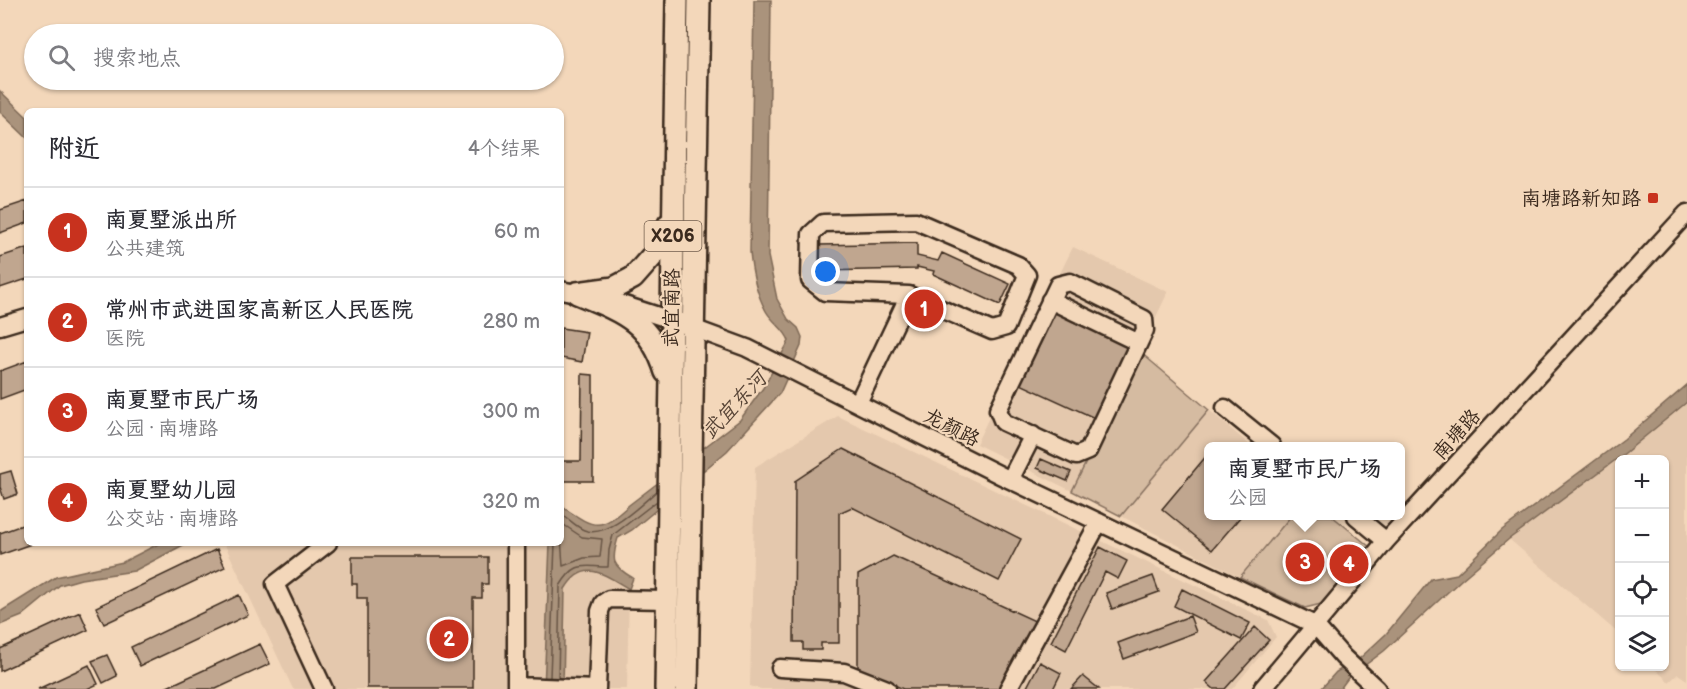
<!DOCTYPE html>
<html lang="zh">
<head>
<meta charset="utf-8">
<style>
  body { margin:0; font-family:"Balsamiq Sans","LXGW WenKai TC",sans-serif; background:#f7f7f7; color:#2b2b33 }
  .controls { position:absolute; right:18px; bottom:18px; display:grid; overflow:hidden; border-radius:9px; box-shadow:0 2px 4px #0004 }
  .controls button { width:54px; height:54px; display:grid; place-items:center; padding:0; border:0; border-bottom:2px solid #e1e1e2; background:#fff; color:#2b2b33; font:30px sans-serif }
  .you { position:absolute; left:826px; top:272px; width:21px; height:21px; margin:-15px; border:4px solid #fff; border-radius:50%; background:#1a73e8; box-shadow:0 0 0 9px #1a73e833 }
  .badge { display:grid; place-items:center; width:39px; height:39px; border-radius:50%; background:#c8321e; color:#fff; font-size:20px; font-weight:700 }
  .pin { position:absolute; translate:-50% -50%; border:3px solid #fff; box-shadow:0 2px 6px #0006 }
  .popup { position:absolute; left:1204px; top:442px; width:201px; height:78px; box-sizing:border-box; display:grid; place-content:center; border-radius:9px; background:#fff; filter:drop-shadow(0 2px 4px #0005); font-size:20px; white-space:nowrap; color:#7c7c81 }
  .popup b { font-size:22px; color:#2b2b33 }
  .popup::after { content:''; position:absolute; left:50%; top:100%; margin-left:-12px; border:12px solid transparent; border-top-color:#fff }
  .list { margin:0; padding:0; list-style:none }
  h2 { display:flex; justify-content:space-between; align-items:center; height:78px; margin:0; padding:0 24px; font-size:26px }
  h2 small { font-size:20px; font-weight:400; color:#7c7c81 }
  .list li { display:grid; grid-template-columns:39px 1fr auto; gap:18px; align-items:center; box-sizing:border-box; height:90px; padding:0 24px; border-top:2px solid #e1e1e2 }
  .list b { display:block; font-size:22px; white-space:nowrap }
  .list p { margin:0; font-size:20px; white-space:nowrap; color:#7c7c81 }
  .list em { font-size:20px; font-style:normal; color:#7c7c81 }
  .icon { flex:none; width:33px; height:33px; fill:none; stroke:currentColor; stroke-width:2; stroke-linecap:round; stroke-linejoin:round }
  .map { position:relative; flex:none; width:1687px; height:689px; overflow:hidden }
  .search { position:absolute; background:#fff; box-shadow:0 2px 4px #0004; left:24px; top:24px; width:540px; height:66px; display:flex; align-items:center; gap:15px; box-sizing:border-box; padding:0 21px; border-radius:33px; color:#7c7c81; font-size:22px }
  .panel { position:absolute; background:#fff; box-shadow:0 2px 4px #0004; left:24px; top:108px; width:540px; height:438px; border-radius:9px }
  .map>svg:first-child { display:block }
  .built { fill:#e4c8ad }
  .green { fill:#d5bba1; stroke:#887260; stroke-width:1.5 }
  .water { fill:#aa937c; stroke:#7e6956; stroke-width:1.5 }
  .lines { fill:none; stroke-linecap:round; stroke-linejoin:round }
  .shore { stroke:#675444; stroke-width:1.5 }
  .building { fill:#c0a68f; stroke:#3b2a1e; stroke-width:1.5 }
  .minor-casing { stroke:#3b2a1e; stroke-width:21 }
  .major-casing { stroke:#3b2a1e; stroke-width:26 }
  .minor { stroke:#f3d7ba; stroke-width:16 }
  .major { stroke:#f3d7ba; stroke-width:21 }
  .poi-dot { fill:#c8321e; stroke:#f3d7ba; stroke-width:2 }
  .labels { text-anchor:middle; stroke-width:4.5; stroke-linejoin:round; paint-order:stroke }
  .shield { fill:#f3d7ba; stroke:#725e4d; stroke-width:1.5 }
  .shield-label { font-size:18px; font-weight:bold; fill:#3b2a1e }
  .poi-label { font-size:20px; fill:#3b2a1e; stroke:#f3d7ba; text-anchor:end }
  .street-label { font-size:20px; fill:#3b2a1e; stroke:#f3d7ba }
  .water-label { font-size:21px; font-style:italic; fill:#574436; stroke:#f3d7ba }
</style>
</head>
<body>
<div class="map">
<svg width="1687" height="689" viewBox="0 0 1687 689">
  <rect width="100%" height="100%" fill="#f3d7ba"/>
  <filter id="ink" filterUnits="userSpaceOnUse"><feTurbulence type="fractalNoise" baseFrequency=".0167" numOctaves="2"/><feDisplacementMap in="SourceGraphic" scale="12" xChannelSelector="R" yChannelSelector="G"/><feConvolveMatrix kernelMatrix="1 2 1 2 8 2 1 2 1" color-interpolation-filters="sRGB"/></filter>
  <g filter="url(#ink)">
    <path class="built" d="M1073,247L1168,292L1072,491L976,444Z
      M1687,402V680L1678,674L1669,682L1653,667L1664,666V460H1620L1619,634L1509,539L1625,453Z
      M1209,410L1251,446H1209V516H1291L1240,577L1121,516Z
      M838,416L1268,620L1276,637L1232,689H761L750,686L755,467Z
      M224,543H561L601,573L629,589L627,689H293Z"/>
    <path class="green" d="M1140,352L1209,410L1121,516L1072,491Z
      M1291,516H1332L1370,547L1321,604L1305,608L1240,577Z"/>
    <path class="water" d="M754,0H771L768,256L777,299L788,319L798,328L802,337L801,346L780,393L727,451L632,530L618,538C611,561 612,566 633,578L629,589C605,575 584,557 565,589L563,689H544L550,543H561V506C593,527 598,534 629,505L740,420L763,388L789,341C786,330 772,322 766,311C756,293 752,272 750,252Z
      M0,91L27,117V138L0,112Z
      M1687,385V402L1625,453L1509,539L1461,580L1384,651L1348,678L1340,689H1321L1336,672L1359,659L1386,634L1431,579L1457,574L1502,530L1624,439Z
      M160,543H187L134,571L81,579L60,585L22,616L0,625V612L56,577L123,562Z"/>
    <g class="lines">
      <path class="shore" d="M561,514C568,518 576,527 584,530C607,540 641,504 657,491
        M561,523L582,537L602,539L600,557L584,558L563,566L561,537
        M550,677L555,543
        M558,678L560,586C576,560 583,567 608,567L609,550L613,535L657,501"/>
    </g>
    <path class="building" d="M27,201V223L0,233V210Z
      M917,243V256L938,261L942,253L1010,284L1000,305L933,274L934,271L917,267V269L820,271L819,245Z
      M27,248V279L0,288V257Z
      M1051,307L1134,345L1099,420L1016,382Z
      M561,328L587,332L582,362L561,358Z
      M27,361V389L0,399V371Z
      M582,374L593,375V481H561V461H581Z
      M843,449L1021,539L999,581L852,507L839,513V643H821V650H803V642H794L795,481Z
      M1208,454L1209,516H1241L1212,550L1162,509Z
      M1041,459L1071,472L1067,481L1037,468Z
      M11,471L18,494L4,499L0,487V474Z
      M25,524L27,543L31,544L0,555V533Z
      M1100,547L1127,561L1118,579L1105,572L1066,650L1051,642Z
      M217,549L225,567L104,624L96,607Z
      M893,556L1035,621L1003,689H903L858,668V575Z
      M352,557H488V584H482V598H473V688H367V598H357V584H352Z
      M1153,576L1159,592L1112,609L1106,593Z
      M1182,589L1250,623L1241,640L1174,606Z
      M239,595L248,615L140,666L131,647Z
      M80,612L88,630L0,671V649Z
      M1190,616L1196,632L1124,659L1118,643Z
      M1255,627L1269,640L1225,689H1214L1206,682Z
      M260,644L270,664L216,689H163Z
      M107,655L117,676L103,683L92,661Z
      M1040,662L1061,673L1053,689H1026Z
      M89,665L98,684L87,689H38Z
      M1083,676L1099,689H1071Z"/>
    <g class="lines">
      <g class="minor-casing">
        <path id="minor" d="M916,221L1018,265L1027,275L1006,327L992,331L909,295L825,292L810,280L811,234L823,223Z
          M1070,282L1144,319L1145,330L1088,451L1076,456L1003,422L998,410L1058,285Z
          M561,290L606,299L671,320L747,348L1002,476L1315,625L1343,657L1377,689
          M1050,300L1139,343
          M0,326L27,318
          M858,403L909,295
          M1225,408L1272,446
          M1010,480L1033,435
          M1356,516L1386,541
          M516,543V689
          M780,668L844,672L887,689
          M517,686L597,689
          M324,689L275,584L328,543
          M597,689L600,611L603,603L609,599L668,600
          M1008,689L1099,522
          M1262,689L1386,541L1687,213"/>
      </g>
      <g class="major-casing">
        <path id="major" d="M577,293C623,312 650,321 666,372
          M577,293L614,288L633,278L663,244L669,224
          M666,689L677,0
          M687,689L699,0"/>
      </g>
      <use href="#minor" class="minor"/>
      <use href="#major" class="major"/>
    </g>
  </g>
  <rect class="poi-dot" x="1647" y="192" width="12" height="12" rx="3"/>
  <g class="labels">
    <rect class="shield" x="644.5" y="221" width="57" height="30" rx="4.5"/>
    <g class="shield-label">
      <text x="673" y="242">X206</text>
    </g>
    <g class="poi-label">
      <text x="1641" y="205">南塘路新知路</text>
    </g>
    <g class="street-label">
      <text transform="translate(671 308) rotate(-89)" y="7">武宜南路</text>
      <text transform="translate(952 427) rotate(27)" y="7">龙颜路</text>
      <text transform="translate(1456 434) rotate(-48)" y="7">南塘路</text>
    </g>
    <g class="water-label">
      <text transform="translate(734 405) rotate(-47)" y="7">武宜东河</text>
    </g>
  </g>
</svg>
<div class="controls">
<button>+</button>
<button>−</button>
<button><svg class="icon" aria-label="locate" viewBox="0 0 24 24"><circle cx="12" cy="12" r="6"/><path d="M12 2v4M12 18v4M2 12h4M18 12h4"/></svg></button>
<button><svg class="icon" aria-label="layers" viewBox="0 0 24 24"><path d="M12 4l9 5-9 5-9-5zM3 14l9 5 9-5"/></svg></button>
</div>
<div class="you"></div>
<div class="pin badge" style="left:924px;top:309px">1</div>
<div class="pin badge" style="left:449px;top:639px">2</div>
<div class="pin badge" style="left:1305px;top:562px">3</div>
<div class="popup"><b>南夏墅市民广场</b>公园</div>
<div class="pin badge" style="left:1349px;top:564px">4</div>
<div class="search"><svg class="icon" aria-label="search" viewBox="0 0 24 24"><circle cx="10" cy="10" r="6"/><path d="M15 15l6 6"/></svg>搜索地点</div>
<section class="panel">
<h2>附近<small>4个结果</small></h2>
<ul class="list">
<li><span class="badge">1</span><div><b>南夏墅派出所</b><p>公共建筑</p></div><em>60 m</em></li>
<li><span class="badge">2</span><div><b>常州市武进国家高新区人民医院</b><p>医院</p></div><em>280 m</em></li>
<li><span class="badge">3</span><div><b>南夏墅市民广场</b><p>公园 · 南塘路</p></div><em>300 m</em></li>
<li><span class="badge">4</span><div><b>南夏墅幼儿园</b><p>公交站 · 南塘路</p></div><em>320 m</em></li>
</ul>
</section>
</div>
</body>
</html>
